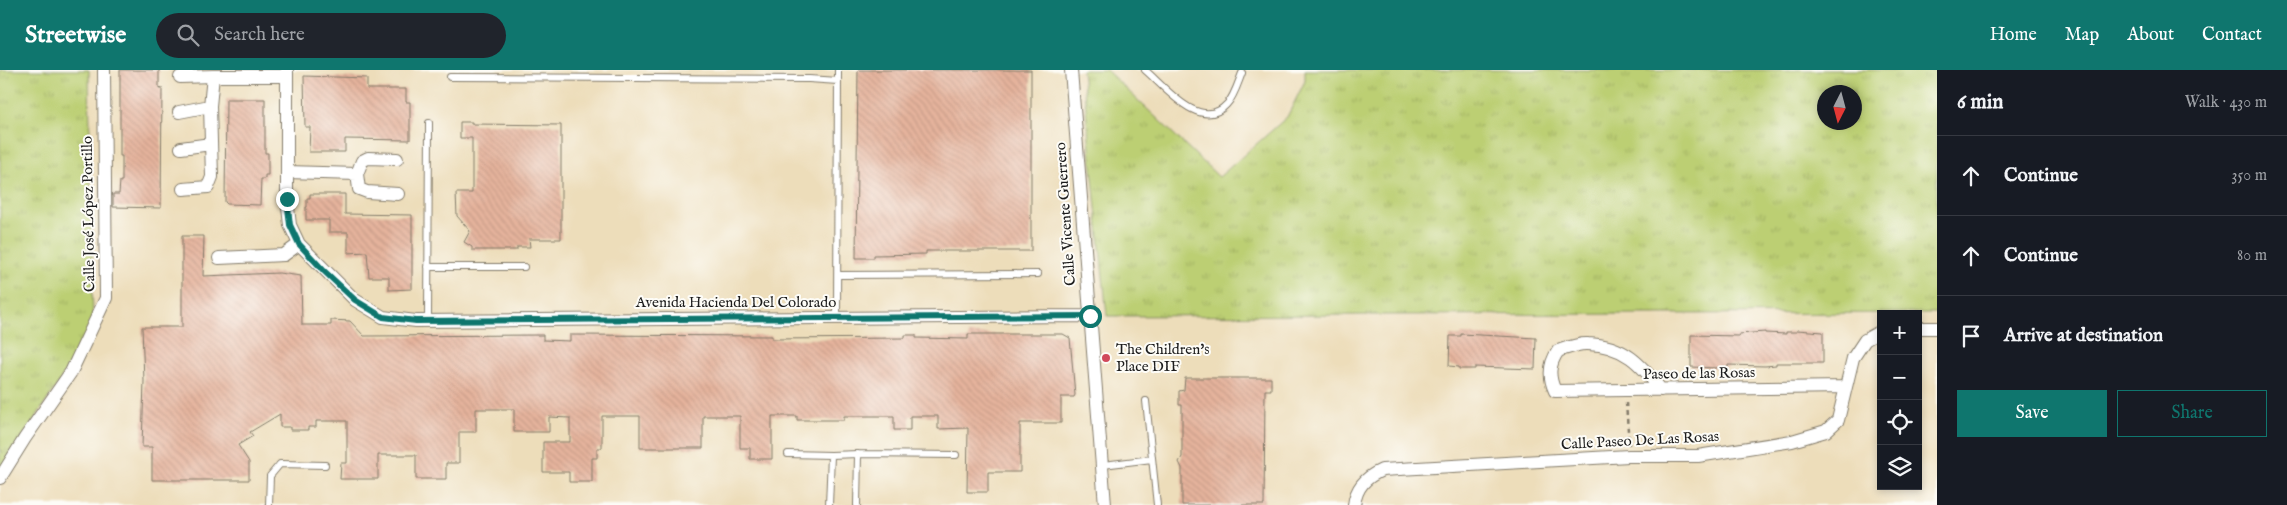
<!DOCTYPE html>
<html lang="en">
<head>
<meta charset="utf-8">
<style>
  body { margin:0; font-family:"IM FELL English",serif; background:#20242c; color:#f1f3f6 }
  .controls { position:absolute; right:15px; bottom:15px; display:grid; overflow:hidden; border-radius:0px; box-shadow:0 2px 8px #0003 }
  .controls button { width:45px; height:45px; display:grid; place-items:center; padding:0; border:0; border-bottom:1px solid #363941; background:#171b24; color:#f1f3f6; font:25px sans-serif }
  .compass { position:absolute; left:1817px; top:15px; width:45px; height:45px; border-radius:50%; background:#171b24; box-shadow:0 2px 8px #0003; rotate:186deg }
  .stop { position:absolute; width:15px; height:15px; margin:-11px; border:4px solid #0f766e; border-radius:50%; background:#fff }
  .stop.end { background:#0f766e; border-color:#fff; box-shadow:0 1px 5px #0008 }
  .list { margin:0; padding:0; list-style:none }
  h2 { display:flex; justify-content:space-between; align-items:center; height:65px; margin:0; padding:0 20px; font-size:21px }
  h2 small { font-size:16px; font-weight:400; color:#9ea1a6 }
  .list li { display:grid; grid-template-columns:32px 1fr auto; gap:15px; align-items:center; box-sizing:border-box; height:80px; padding:0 20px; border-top:1px solid #363941 }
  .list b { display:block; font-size:19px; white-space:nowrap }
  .list em { font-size:16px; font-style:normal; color:#9ea1a6 }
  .actions { display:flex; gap:10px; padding:15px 20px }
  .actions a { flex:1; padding:11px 0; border:1px solid #0f766e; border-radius:0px; text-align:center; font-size:18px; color:#0f766e }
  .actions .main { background:#0f766e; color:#fff }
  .icon { flex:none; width:28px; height:28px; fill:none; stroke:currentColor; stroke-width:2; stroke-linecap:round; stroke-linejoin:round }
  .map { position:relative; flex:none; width:1937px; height:435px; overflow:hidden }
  header { display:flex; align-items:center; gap:30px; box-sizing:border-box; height:70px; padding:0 25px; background:#0f766e; color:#fff }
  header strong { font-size:24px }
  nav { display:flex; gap:28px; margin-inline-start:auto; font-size:18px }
  .search { width:350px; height:45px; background:#20242c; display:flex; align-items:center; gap:12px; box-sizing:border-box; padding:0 18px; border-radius:28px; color:#9ea1a6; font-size:19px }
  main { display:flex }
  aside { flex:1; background:#171b24 }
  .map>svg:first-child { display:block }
  .grass { fill:url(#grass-tufts); stroke:#6c7648; fill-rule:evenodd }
  .building { fill:url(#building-back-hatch) }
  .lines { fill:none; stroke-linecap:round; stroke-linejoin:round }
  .lane-casing { stroke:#847c6b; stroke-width:8 }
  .street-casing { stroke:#847c6b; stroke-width:14 }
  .path { stroke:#847c6b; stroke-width:2.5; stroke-dasharray:4 4; stroke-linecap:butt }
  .lane { stroke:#fff; stroke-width:6 }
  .street { stroke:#fff; stroke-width:12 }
  .route { stroke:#0f766e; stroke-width:6 }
  .poi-dot { fill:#d1495b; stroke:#fdfcf7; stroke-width:2 }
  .labels { text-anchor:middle; stroke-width:4; stroke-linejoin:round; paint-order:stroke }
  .street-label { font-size:15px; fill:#1c1c1c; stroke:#fdfcf7 }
  .poi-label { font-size:15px; fill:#1c1c1c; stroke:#fdfcf7; text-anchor:start }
</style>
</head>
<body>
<header>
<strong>Streetwise</strong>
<div class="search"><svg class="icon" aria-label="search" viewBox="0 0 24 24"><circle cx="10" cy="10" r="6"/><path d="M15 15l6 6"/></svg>Search here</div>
<nav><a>Home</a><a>Map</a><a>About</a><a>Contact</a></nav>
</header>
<main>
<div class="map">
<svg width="1937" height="435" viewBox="0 0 1937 435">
  <defs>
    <pattern id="grass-tufts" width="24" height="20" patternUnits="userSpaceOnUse" patternTransform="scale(1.25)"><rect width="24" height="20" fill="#bccf73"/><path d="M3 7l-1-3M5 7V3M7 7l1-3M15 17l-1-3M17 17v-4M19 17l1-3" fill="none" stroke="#a1b163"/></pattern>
    <pattern id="building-back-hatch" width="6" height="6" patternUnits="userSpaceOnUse" patternTransform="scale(1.25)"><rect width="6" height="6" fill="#e5b39c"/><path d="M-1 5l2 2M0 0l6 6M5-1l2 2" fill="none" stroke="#c49986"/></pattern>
  </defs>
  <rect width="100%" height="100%" fill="#fdfcf7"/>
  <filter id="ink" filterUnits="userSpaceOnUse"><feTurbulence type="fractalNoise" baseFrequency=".02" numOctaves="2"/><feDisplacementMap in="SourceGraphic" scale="10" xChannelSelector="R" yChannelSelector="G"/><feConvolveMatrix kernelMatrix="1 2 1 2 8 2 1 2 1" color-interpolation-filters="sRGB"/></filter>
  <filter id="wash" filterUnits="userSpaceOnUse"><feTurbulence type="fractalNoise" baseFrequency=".0096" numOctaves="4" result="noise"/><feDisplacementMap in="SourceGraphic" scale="20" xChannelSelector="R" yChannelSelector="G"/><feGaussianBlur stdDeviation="1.12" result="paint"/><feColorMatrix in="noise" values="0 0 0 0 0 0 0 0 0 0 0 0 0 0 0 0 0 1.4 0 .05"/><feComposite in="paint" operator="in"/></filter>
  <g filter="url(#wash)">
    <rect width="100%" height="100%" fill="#edddba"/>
    <path class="grass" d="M0,0H89L93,260L0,402Z
      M1082,0H1106L1219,107L1287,47L1305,11V0H1937V243L1107,246ZM1824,22H1854V52H1824Z"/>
    <g id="blocks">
      <path class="building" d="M120,0H159V19L162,18L161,138L113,137V124H119L120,111H122V86H120Z
        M858,0H1031V181H926V184L874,185V188H856Z
        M304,6L367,8V19H406V32H410V70L345,69V82H309L310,57H305Z
        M226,29H265V83H268V105H265V109H261L260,135L227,134L225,132Z
        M460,52H472V54L561,55V169H529L530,177H517V180H472V177L464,172L470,161L457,146L456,123H472V68H460Z
        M310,124H345V144L412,145V219L389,220V207H369L367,182L348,183V162H329V150H306V137H307V128H310Z
        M182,166H204L203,206L279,203L301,206L302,255H331V250L350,251L364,266L543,265V270L570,271V265L772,266V269L905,268V265H916V268L968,269V264H1063L1070,268L1075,325L1074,327H1061V353H1020V402H988V422H967L968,358L938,359V346H910V360H894V346H844V350H797V346H772V389H750V378H740V346H703V378H640V346H602V378H597V388H592V412H569V402H543V372H570V348L549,347V362H514V339H476V362H459V393H446V409H416V385H378V409H340L341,393H347V351H316V357H308V360H290V357H280V344L250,362L253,366L238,375L249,392V410H152V377H142L144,311L142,257H182Z
        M1797,260L1823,262V293H1776V295L1765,296L1728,295V297L1717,298L1691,297V265L1739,266V264L1765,262V263L1786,264V262H1797Z
        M1461,264L1536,268L1535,299L1475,297V299H1459V297L1449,296L1450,266H1461Z
        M1185,308H1271V320H1265L1264,435H1182V398L1179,392L1182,387V335H1179V321L1184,320Z"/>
    </g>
  </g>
  <g filter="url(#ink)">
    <use href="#blocks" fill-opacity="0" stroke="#847c6b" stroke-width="1"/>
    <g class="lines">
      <g class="lane-casing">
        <path id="lane" d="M1145,0C1165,17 1201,63 1227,34C1234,27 1238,13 1242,3
          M450,7L809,9L838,11
          M428,197H524
          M838,205L1038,204
          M837,248L838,0
          M428,251L429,53
          M1146,331L1157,435
          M788,384L831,385L829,435
          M831,385L858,384
          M1103,395L1152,389
          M269,435L270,406L280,394L325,395
          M857,435L858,384L956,385"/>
      </g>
      <g class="street-casing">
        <path id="street" d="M287,0V129L290,155L299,174L355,230L383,247L416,251L1090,246
          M1071,0L1105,435
          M180,7L213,6
          M179,42L210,36
          M181,78L211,74
          M397,89L368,88L362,91L357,104L359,119L367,122L398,124
          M287,102L357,104
          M183,119L208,117L212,107L210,36L213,6H287
          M219,188L284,185L299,174
          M1918,258H1937
          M1661,320C1641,294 1624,275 1588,274C1579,273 1567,278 1558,281C1549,294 1548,306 1555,321L1845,317
          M0,408L25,368L71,302L106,228L104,0
          M1354,435C1356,417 1366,407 1382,400L1629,386H1698L1792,371L1826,361L1838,350L1853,288L1865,270L1881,261"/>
      </g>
      <path class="path" d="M1626,333L1629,375"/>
      <use href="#lane" class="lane"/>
      <use href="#street" class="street"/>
    </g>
  </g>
  <g class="lines" filter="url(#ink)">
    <path class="route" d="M287,129L290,155L299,174L324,201L355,230L383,247L416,251L1090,246"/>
  </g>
  <circle class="poi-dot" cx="1106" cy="288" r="5"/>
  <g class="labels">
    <g class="street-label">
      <text transform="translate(88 144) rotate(-91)" y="5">Calle José López Portillo</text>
      <text transform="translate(1065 144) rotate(-94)" y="5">Calle Vicente Guerrero</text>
      <text x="736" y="237">Avenida Hacienda Del Colorado</text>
      <text transform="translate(1699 303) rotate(-1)" y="5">Paseo de las Rosas</text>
      <text transform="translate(1640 370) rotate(-3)" y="5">Calle Paseo De Las Rosas</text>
    </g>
    <g class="poi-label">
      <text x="1116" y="284">The Children's<tspan x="1116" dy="17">Place DIF</tspan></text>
    </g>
  </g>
</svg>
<div class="controls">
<button>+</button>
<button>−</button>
<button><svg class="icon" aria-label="locate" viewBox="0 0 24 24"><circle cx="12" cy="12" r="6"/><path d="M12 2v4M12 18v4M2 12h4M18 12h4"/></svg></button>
<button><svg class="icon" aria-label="layers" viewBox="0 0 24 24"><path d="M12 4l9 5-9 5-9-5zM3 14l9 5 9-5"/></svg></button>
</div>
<svg class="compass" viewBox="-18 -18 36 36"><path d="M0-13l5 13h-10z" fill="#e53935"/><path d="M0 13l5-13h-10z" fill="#9ea1a6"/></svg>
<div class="stop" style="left:1090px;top:246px"></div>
<div class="stop end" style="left:287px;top:129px"></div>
</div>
<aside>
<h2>6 min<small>Walk · 430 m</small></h2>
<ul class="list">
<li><svg class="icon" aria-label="ahead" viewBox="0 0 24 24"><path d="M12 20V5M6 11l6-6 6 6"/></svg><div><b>Continue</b></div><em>350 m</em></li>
<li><svg class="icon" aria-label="ahead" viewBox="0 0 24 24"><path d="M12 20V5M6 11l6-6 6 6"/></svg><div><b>Continue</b></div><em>80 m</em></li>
<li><svg class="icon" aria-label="arrive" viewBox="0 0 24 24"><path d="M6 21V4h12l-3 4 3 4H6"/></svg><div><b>Arrive at destination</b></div></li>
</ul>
<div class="actions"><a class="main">Save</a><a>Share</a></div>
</aside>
</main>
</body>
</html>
